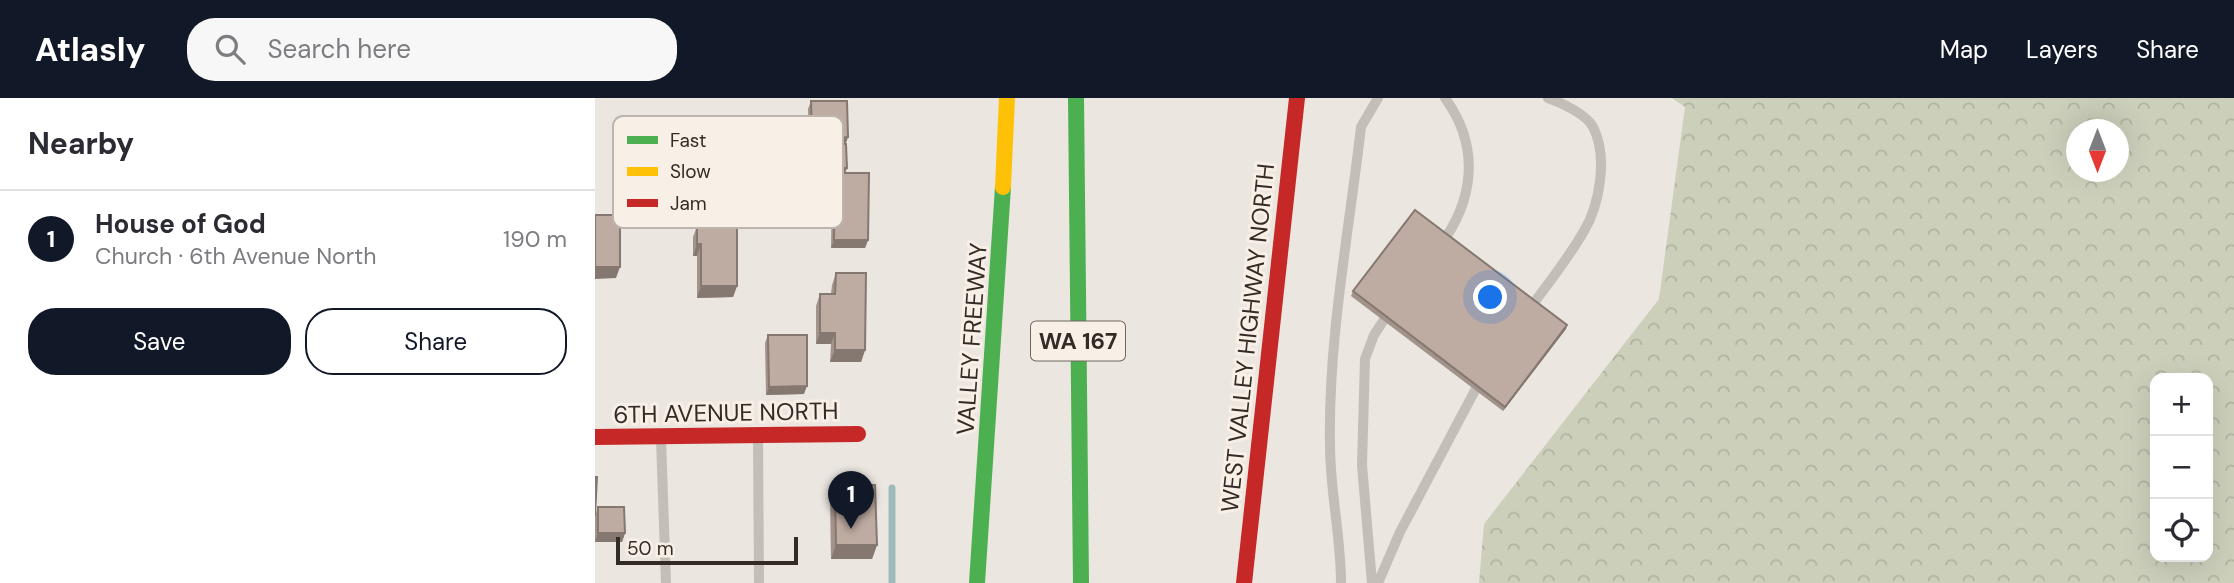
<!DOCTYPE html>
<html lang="en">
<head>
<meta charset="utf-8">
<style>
  body { margin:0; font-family:"DM Sans",sans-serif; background:#f7f7f7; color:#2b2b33 }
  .controls { position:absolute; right:21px; bottom:21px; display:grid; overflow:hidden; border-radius:14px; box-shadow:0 7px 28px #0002 }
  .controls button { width:63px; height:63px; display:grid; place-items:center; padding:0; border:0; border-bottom:2px solid #e1e1e2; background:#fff; color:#2b2b33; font:35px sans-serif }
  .compass { position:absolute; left:1471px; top:21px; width:63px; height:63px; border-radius:50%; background:#fff; box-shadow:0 7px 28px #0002; rotate:180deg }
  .scale { position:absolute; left:21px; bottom:18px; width:182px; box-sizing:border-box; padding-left:7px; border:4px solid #342b27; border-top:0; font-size:19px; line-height:24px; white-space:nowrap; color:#342b27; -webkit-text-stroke:5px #f8f0e6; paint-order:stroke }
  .you { position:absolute; left:896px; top:200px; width:24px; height:24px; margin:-18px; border:5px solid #fff; border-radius:50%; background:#1a73e8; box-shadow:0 0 0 10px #1a73e833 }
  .badge { display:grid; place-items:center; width:46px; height:46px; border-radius:50%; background:#111827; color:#fff; font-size:23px; font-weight:700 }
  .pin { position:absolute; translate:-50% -58px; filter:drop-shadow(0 2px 4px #0008) }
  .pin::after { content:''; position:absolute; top:37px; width:24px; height:21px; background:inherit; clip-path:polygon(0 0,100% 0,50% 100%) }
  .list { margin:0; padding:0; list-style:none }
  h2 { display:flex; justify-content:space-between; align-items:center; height:91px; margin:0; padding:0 28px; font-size:30px }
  h2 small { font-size:23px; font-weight:400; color:#7c7c81 }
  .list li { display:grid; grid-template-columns:46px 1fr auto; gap:21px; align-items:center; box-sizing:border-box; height:98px; padding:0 28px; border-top:2px solid #e1e1e2 }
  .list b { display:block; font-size:26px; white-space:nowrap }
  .list p { margin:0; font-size:23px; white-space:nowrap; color:#7c7c81 }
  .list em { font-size:23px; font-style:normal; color:#7c7c81 }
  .actions { display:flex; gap:14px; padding:21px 28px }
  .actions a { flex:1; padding:16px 0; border:2px solid #111827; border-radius:28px; text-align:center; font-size:24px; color:#111827 }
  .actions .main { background:#111827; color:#fff }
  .icon { flex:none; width:38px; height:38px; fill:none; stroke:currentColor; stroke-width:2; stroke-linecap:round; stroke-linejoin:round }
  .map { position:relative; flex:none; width:1639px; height:485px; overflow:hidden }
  header { display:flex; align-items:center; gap:42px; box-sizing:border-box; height:98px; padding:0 35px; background:#111827; color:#fff }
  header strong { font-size:33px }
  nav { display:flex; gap:38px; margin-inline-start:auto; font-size:24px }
  .search { width:490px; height:63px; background:#f7f7f7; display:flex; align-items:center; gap:18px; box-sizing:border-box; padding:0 24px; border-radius:28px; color:#7c7c81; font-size:26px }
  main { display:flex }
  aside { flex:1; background:#fff }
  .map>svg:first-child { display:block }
  .forest { fill:url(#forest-crowns); fill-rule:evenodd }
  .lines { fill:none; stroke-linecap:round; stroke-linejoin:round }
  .stream { stroke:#9dbbbb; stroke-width:7 }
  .lane { stroke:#c4beb8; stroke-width:10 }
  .fast { stroke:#4caf50; stroke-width:16 }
  .slow { stroke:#ffc107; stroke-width:16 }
  .jam { stroke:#c62828; stroke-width:16 }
  .wall { fill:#a3938b }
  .shaded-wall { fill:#857871 }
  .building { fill:#beaba2; stroke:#857871; stroke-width:2 }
  .labels { text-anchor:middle; stroke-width:6; stroke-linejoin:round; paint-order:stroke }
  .shield { fill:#f8f0e6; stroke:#6f6660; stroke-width:2 }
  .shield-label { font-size:23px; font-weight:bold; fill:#342b27 }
  .street-label { font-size:24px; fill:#342b27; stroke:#f8f0e6 }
  .key { fill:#f8f0e6; stroke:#bdb5ad; stroke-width:2 }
  .key-label { font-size:19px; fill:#342b27 }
</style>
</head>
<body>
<header>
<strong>Atlasly</strong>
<div class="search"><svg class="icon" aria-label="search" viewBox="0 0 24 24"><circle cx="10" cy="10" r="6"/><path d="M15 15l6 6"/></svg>Search here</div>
<nav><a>Map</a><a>Layers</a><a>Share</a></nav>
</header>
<main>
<aside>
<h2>Nearby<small></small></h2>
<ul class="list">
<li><span class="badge">1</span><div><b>House of God</b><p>Church · 6th Avenue North</p></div><em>190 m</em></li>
</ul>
<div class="actions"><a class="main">Save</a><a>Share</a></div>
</aside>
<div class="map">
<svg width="1639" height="485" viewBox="0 0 1639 485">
  <defs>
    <pattern id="forest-crowns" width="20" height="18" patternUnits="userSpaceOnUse" patternTransform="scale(1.75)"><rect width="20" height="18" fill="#ccd0bb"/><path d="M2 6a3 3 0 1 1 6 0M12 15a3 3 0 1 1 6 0" fill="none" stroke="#b0b3a1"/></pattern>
  </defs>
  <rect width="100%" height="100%" fill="#ebe6e0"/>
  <path class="forest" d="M1077,0H1639V485H884L889,426L1064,201L1090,9ZM1482,32H1524V74H1482ZM1560,280H1613V459H1560Z"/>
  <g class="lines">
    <path class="stream" d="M297,485V390"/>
    <path class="lane" d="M844,149C880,102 885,48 850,0
      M933,213C952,187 973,161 989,133C1005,106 1013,58 998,29C991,16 967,5 953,0
      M163,340L164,485
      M66,341L71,485
      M746,485C746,439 735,393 735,347C733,241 754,134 766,29L783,0
      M777,485L767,367L770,261L779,237L796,211
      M783,485L805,434L886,281"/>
    <path class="fast" d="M481,0L486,485
      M382,485L408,89"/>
    <path class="slow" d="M408,89L412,0"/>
    <path class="jam" d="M0,339L263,336
      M649,485L702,0"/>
  </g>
  <path class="wall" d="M216,3L253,39L250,46L252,70L250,75L273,142L270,150H236L237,83L238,78L216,79L215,55L218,48H214L213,11Z
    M106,99L142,188L138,199L102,200V158H98V139L102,128L101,110Z
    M241,175L270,252L266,264H235L236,246H221V208L225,196H236L237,187Z
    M758,193L971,231L908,313L756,198Z
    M173,237L209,296L171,297L170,245Z
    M0,379L1,415L3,409L30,435L27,444H0Z
    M255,382L267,387L282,447L277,461H236L235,402L240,388H253Z"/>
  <path class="shaded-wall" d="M253,39L250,48H214L217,40Z
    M219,70H252L249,78L240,75L238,78L216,79Z
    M239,142H273L270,150H236Z
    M102,146H106L102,158H98Z
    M0,169H25L21,180L0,181Z
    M106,188H142L138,199L102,200Z
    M972,227L971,231L908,313L910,309Z
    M225,235H240L236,246H221Z
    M240,252H270L266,264H235Z
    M212,288L209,296L171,297L174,289Z
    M3,435H30L27,444H0Z
    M241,447H282L277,461H236Z"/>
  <path class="building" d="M216,3H252L253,39L217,40Z
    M251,46L252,70H219L218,47Z
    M240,75H274L273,142H239Z
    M142,98V188H106V146H102V127H106V99Z
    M820,112L972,227L910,309L758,193Z
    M0,117H25V169H0Z
    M241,175H271L270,252H240V235H225V196H240Z
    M173,237H212V288L174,289Z
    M0,379H2L0,418Z
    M255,382H266L267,387H280L282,447H241L240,388L255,387Z
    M3,409H29L30,435H3Z"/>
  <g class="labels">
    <rect class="shield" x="436" y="223.5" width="94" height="39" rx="5"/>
    <g class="shield-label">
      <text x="483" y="251">WA 167</text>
    </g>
    <g class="street-label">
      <text transform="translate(653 240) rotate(-84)" y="8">WEST VALLEY HIGHWAY NORTH</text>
      <text transform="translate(377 241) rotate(-86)" y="8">VALLEY FREEWAY</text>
      <text transform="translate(131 315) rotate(-1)" y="8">6TH AVENUE NORTH</text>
    </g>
  </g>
  <rect x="18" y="18" width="230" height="112" rx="10" class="key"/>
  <rect x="32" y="38" width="31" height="8" fill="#4caf50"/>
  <rect x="32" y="69" width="31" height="9" fill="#ffc107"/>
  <rect x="32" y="101" width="31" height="8" fill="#c62828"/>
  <g class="key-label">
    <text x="75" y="49">Fast</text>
    <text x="75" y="80">Slow</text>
    <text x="75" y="112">Jam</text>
  </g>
</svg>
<div class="controls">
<button>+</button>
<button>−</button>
<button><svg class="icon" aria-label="locate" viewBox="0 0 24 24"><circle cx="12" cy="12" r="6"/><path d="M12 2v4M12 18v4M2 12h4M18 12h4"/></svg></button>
</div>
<svg class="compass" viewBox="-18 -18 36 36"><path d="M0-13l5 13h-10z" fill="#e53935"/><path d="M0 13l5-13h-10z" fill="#7c7c81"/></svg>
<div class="scale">50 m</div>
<div class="you"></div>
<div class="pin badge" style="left:256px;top:431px">1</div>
</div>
</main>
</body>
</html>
